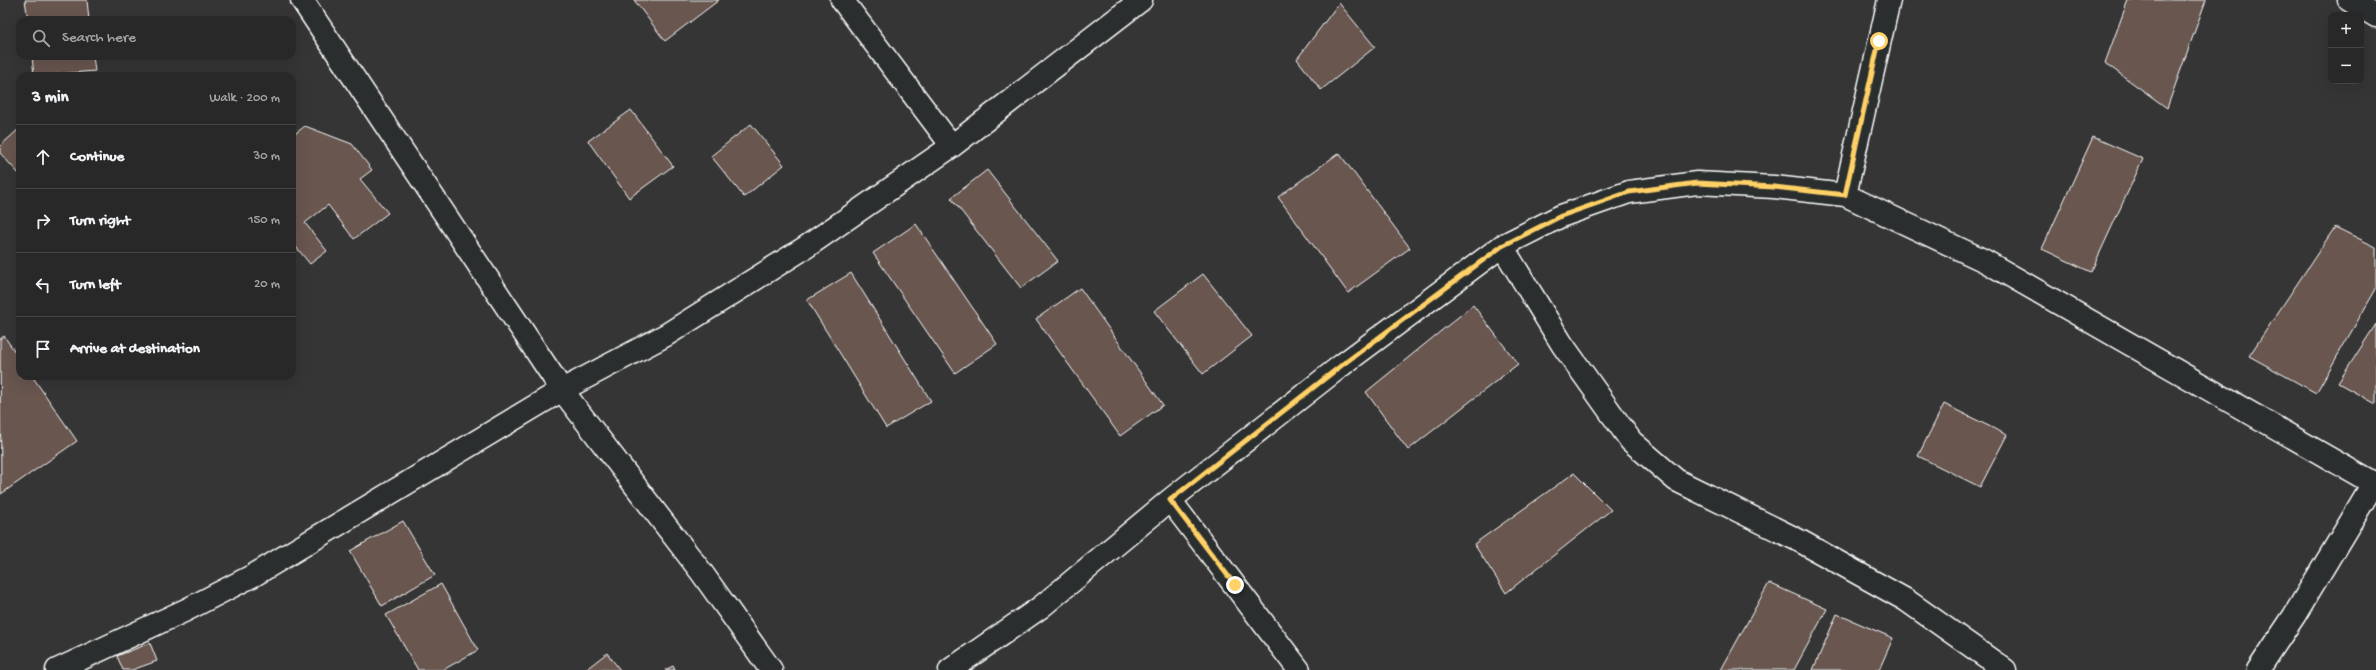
<!DOCTYPE html>
<html lang="en">
<head>
<meta charset="utf-8">
<style>
  body { margin:0; font-family:"Gochi Hand",sans-serif; background:#343434; color:#f1f3f6 }
  .controls { position:absolute; right:12px; top:12px; display:grid; overflow:hidden; border-radius:8px; box-shadow:0 4px 16px #0002 }
  .controls button { width:36px; height:36px; display:grid; place-items:center; padding:0; border:0; border-bottom:1px solid #444445; background:#282828; color:#f1f3f6; font:20px sans-serif }
  .stop { position:absolute; width:12px; height:12px; margin:-9px; border:3px solid #ffd166; border-radius:50%; background:#fff }
  .stop.end { background:#ffd166; border-color:#fff; box-shadow:0 1px 4px #0008 }
  .list { margin:0; padding:0; list-style:none }
  h2 { display:flex; justify-content:space-between; align-items:center; height:52px; margin:0; padding:0 16px; font-size:17px }
  h2 small { font-size:13px; font-weight:400; color:#a5a6a8 }
  .list li { display:grid; grid-template-columns:26px 1fr auto; gap:12px; align-items:center; box-sizing:border-box; height:64px; padding:0 16px; border-top:1px solid #444445 }
  .list b { display:block; font-size:15px; white-space:nowrap }
  .list em { font-size:13px; font-style:normal; color:#a5a6a8 }
  .icon { flex:none; width:22px; height:22px; fill:none; stroke:currentColor; stroke-width:2; stroke-linecap:round; stroke-linejoin:round }
  .map { position:relative; flex:none; width:2376px; height:670px; overflow:hidden }
  .search { position:absolute; background:#282828; box-shadow:0 4px 16px #0002; left:16px; top:16px; width:280px; height:44px; display:flex; align-items:center; gap:10px; box-sizing:border-box; padding:0 14px; border-radius:12px; color:#a5a6a8; font-size:15px }
  .panel { position:absolute; background:#282828; box-shadow:0 4px 16px #0002; left:16px; top:72px; width:280px; height:308px; border-radius:12px }
  .map>svg:first-child { display:block }
  .building { fill:#675750; stroke:#fff }
  .lines { fill:none; stroke-linecap:round; stroke-linejoin:round }
  .minor-casing { stroke:#fff; stroke-width:25 }
  .minor { stroke:#2a2d2e; stroke-width:22 }
  .route { stroke:#ffd166; stroke-width:5 }
</style>
</head>
<body>
<div class="map">
<svg width="2376" height="670" viewBox="0 0 2376 670">
  <rect width="100%" height="100%" fill="#363535"/>
  <filter id="ink" filterUnits="userSpaceOnUse"><feTurbulence type="fractalNoise" baseFrequency=".025" numOctaves="2"/><feDisplacementMap in="SourceGraphic" scale="8" xChannelSelector="R" yChannelSelector="G"/><feConvolveMatrix kernelMatrix="1 2 1 2 8 2 1 2 1" color-interpolation-filters="sRGB"/></filter>
  <g filter="url(#ink)">
    <path class="building" d="M25,0H87L89,20H28Z
      M634,0H719L665,41Z
      M2128,0H2206L2167,108L2105,63Z
      M1339,3L1375,47L1321,90L1297,59Z
      M32,56H93L95,71L34,76Z
      M631,110L673,166L629,198L588,141Z
      M751,124L784,165L744,197L711,156Z
      M305,126L352,144L372,170L360,179L388,213L354,239L328,205L305,223L327,251L310,264L292,242V136Z
      M20,128V175L0,153V146Z
      M2093,137L2143,159L2091,272L2042,249Z
      M1339,153L1410,248L1348,293L1278,197Z
      M987,170L1058,261L1021,288L951,198Z
      M916,224L997,344L955,373L873,253Z
      M2335,227L2376,247V289L2316,393L2249,356Z
      M851,273L931,401L886,428L807,300Z
      M1203,274L1252,336L1203,374L1154,311Z
      M1080,288L1163,405L1120,436L1036,319Z
      M1473,305L1518,364L1408,450L1366,392Z
      M2376,324V404L2338,383Z
      M4,336L20,359V376H32L77,441L1,494L0,339Z
      M1944,404L2007,435L1980,487L1918,456Z
      M1574,473L1611,510L1506,593L1474,544Z
      M403,521L435,575L382,606L350,551Z
      M1769,583L1827,609L1794,670H1721Z
      M441,584L478,650L443,670H418L386,615Z
      M1837,614L1893,638L1879,670H1813Z
      M150,643L157,661L132,670H123L117,656Z
      M607,653L620,670H585Z
      M673,666L675,670H665Z"/>
    <g class="lines">
      <g class="minor-casing">
        <path id="minor" d="M302,0L562,390L702,573L771,670
          M842,0L952,146
          M2349,0L2376,16
          M1845,195L1889,0
          M1502,246L1562,344L1631,441L1676,480L1800,541L1906,600L2005,670
          M1170,500L1299,670
          M57,670L186,610L254,575L562,390L666,335L806,247L952,146L1141,0
          M950,670L1041,607L1170,500L1342,365L1502,246L1561,216L1629,192L1697,183L1774,187L1845,195L1985,261L2376,485
          M2258,670L2294,616L2374,483"/>
      </g>
      <use href="#minor" class="minor"/>
    </g>
  </g>
  <g class="lines" filter="url(#ink)">
    <path class="route" d="M1235,585L1170,500L1342,365L1502,246L1561,216L1629,192L1697,183L1774,187L1845,195L1879,41"/>
  </g>
</svg>
<div class="controls">
<button>+</button>
<button>−</button>
</div>
<div class="stop" style="left:1879px;top:41px"></div>
<div class="stop end" style="left:1235px;top:585px"></div>
<div class="search"><svg class="icon" aria-label="search" viewBox="0 0 24 24"><circle cx="10" cy="10" r="6"/><path d="M15 15l6 6"/></svg>Search here</div>
<section class="panel">
<h2>3 min<small>Walk · 200 m</small></h2>
<ul class="list">
<li><svg class="icon" aria-label="ahead" viewBox="0 0 24 24"><path d="M12 20V5M6 11l6-6 6 6"/></svg><div><b>Continue</b></div><em>30 m</em></li>
<li><svg class="icon" aria-label="right" viewBox="0 0 24 24"><path d="M7 20v-9h11M14 6l5 5-5 5"/></svg><div><b>Turn right</b></div><em>150 m</em></li>
<li><svg class="icon" aria-label="left" viewBox="0 0 24 24"><path d="M17 20v-9H6M10 6l-5 5 5 5"/></svg><div><b>Turn left</b></div><em>20 m</em></li>
<li><svg class="icon" aria-label="arrive" viewBox="0 0 24 24"><path d="M6 21V4h12l-3 4 3 4H6"/></svg><div><b>Arrive at destination</b></div></li>
</ul>
</section>
</div>
</body>
</html>
